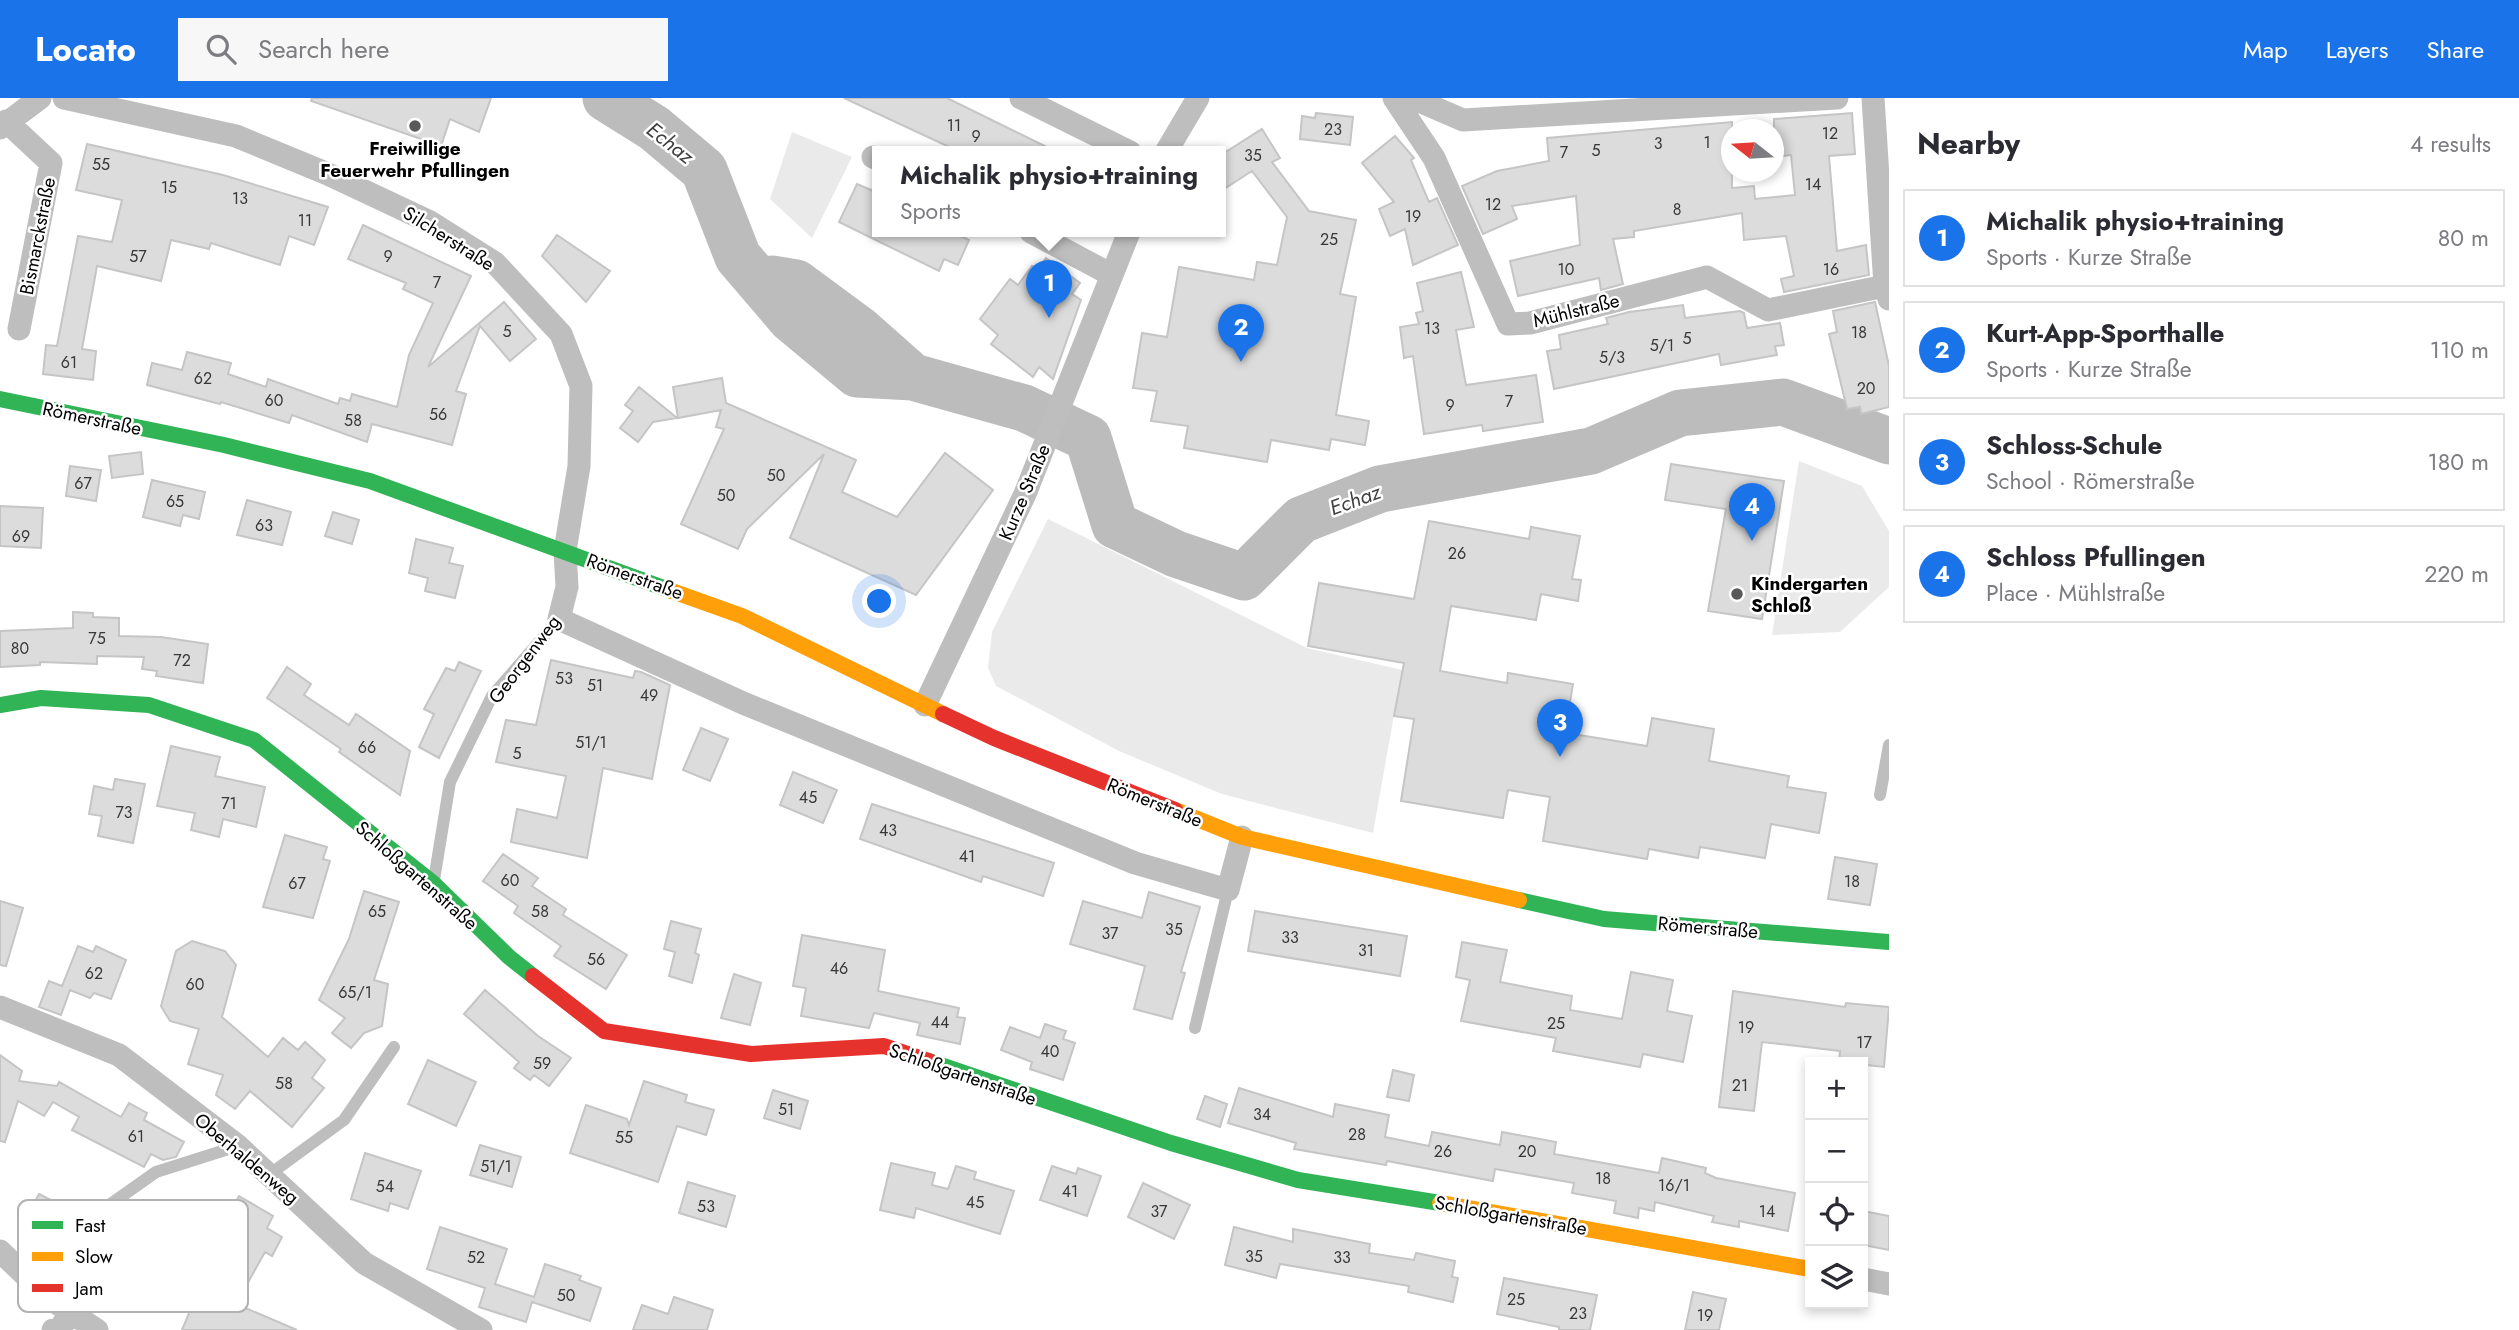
<!DOCTYPE html>
<html lang="en">
<head>
<meta charset="utf-8">
<style>
  body { margin:0; font-family:Jost,sans-serif; background:#f7f7f7; color:#2b2b33 }
  .controls { position:absolute; right:21px; bottom:21px; display:grid; overflow:hidden; border-radius:0px; box-shadow:0 4px 10px #0003 }
  .controls button { width:63px; height:63px; display:grid; place-items:center; padding:0; border:0; border-bottom:2px solid #e1e1e2; background:#fff; color:#2b2b33; font:35px sans-serif }
  .compass { position:absolute; left:1721px; top:21px; width:63px; height:63px; border-radius:50%; background:#fff; box-shadow:0 4px 10px #0003; rotate:287deg }
  .you { position:absolute; left:880px; top:504px; width:24px; height:24px; margin:-18px; border:5px solid #fff; border-radius:50%; background:#1a73e8; box-shadow:0 0 0 10px #1a73e833 }
  .badge { display:grid; place-items:center; width:46px; height:46px; border-radius:50%; background:#1a73e8; color:#fff; font-size:23px; font-weight:700 }
  .pin { position:absolute; translate:-50% -58px; filter:drop-shadow(0 2px 4px #0008) }
  .pin::after { content:''; position:absolute; top:37px; width:24px; height:21px; background:inherit; clip-path:polygon(0 0,100% 0,50% 100%) }
  .popup { position:absolute; left:872px; top:48px; width:354px; height:91px; box-sizing:border-box; display:grid; place-content:center; border-radius:0px; background:#fff; filter:drop-shadow(0 2px 5px #0005); font-size:23px; white-space:nowrap; color:#7c7c81 }
  .popup b { font-size:26px; color:#2b2b33 }
  .popup::after { content:''; position:absolute; left:50%; top:100%; margin-left:-14px; border:14px solid transparent; border-top-color:#fff }
  .list { margin:0; padding:0; list-style:none }
  h2 { display:flex; justify-content:space-between; align-items:center; height:91px; margin:0; padding:0 28px; font-size:30px }
  h2 small { font-size:23px; font-weight:400; color:#7c7c81 }
  .list li { display:grid; grid-template-columns:46px 1fr auto; gap:21px; align-items:center; box-sizing:border-box; height:98px; margin:0 14px 14px; padding:0 14px; border:2px solid #e1e1e2; border-radius:0px }
  .list b { display:block; font-size:26px; white-space:nowrap }
  .list p { margin:0; font-size:23px; white-space:nowrap; color:#7c7c81 }
  .list em { font-size:23px; font-style:normal; color:#7c7c81 }
  .icon { flex:none; width:38px; height:38px; fill:none; stroke:currentColor; stroke-width:2; stroke-linecap:round; stroke-linejoin:round }
  .map { position:relative; flex:none; width:1889px; height:1232px; overflow:hidden }
  header { display:flex; align-items:center; gap:42px; box-sizing:border-box; height:98px; padding:0 35px; background:#1a73e8; color:#fff }
  header strong { font-size:33px }
  nav { display:flex; gap:38px; margin-inline-start:auto; font-size:24px }
  .search { width:490px; height:63px; background:#f7f7f7; display:flex; align-items:center; gap:18px; box-sizing:border-box; padding:0 24px; border-radius:0px; color:#7c7c81; font-size:26px }
  main { display:flex }
  aside { flex:1; background:#fff }
  .map>svg:first-child { display:block }
  .green { fill:#eaeaea }
  .lines { fill:none; stroke-linecap:round; stroke-linejoin:round }
  .river { stroke:#bcbcbc; stroke-width:47 }
  .building { fill:#dcdcdc; stroke:#c5c5c5; stroke-width:2 }
  .lane { stroke:#bebebe; stroke-width:12 }
  .street { stroke:#bebebe; stroke-width:23 }
  .fast { stroke:#30b455; stroke-width:16 }
  .slow { stroke:#ff9f0a; stroke-width:16 }
  .jam { stroke:#e5322d; stroke-width:16 }
  .poi-dot { fill:#595959; stroke:#fff; stroke-width:2.5 }
  .labels { text-anchor:middle; stroke-width:5; stroke-linejoin:round; paint-order:stroke }
  .number-label { font-size:16px; fill:#373737 }
  .poi-label { font-size:19px; font-weight:bold; fill:#000; stroke:#fff }
  .street-label { font-size:19px; fill:#000; stroke:#fff }
  .water-label { font-size:21px; font-style:italic; fill:#404040; stroke:#fff }
  .key { fill:#fff; stroke:#b2b2b2; stroke-width:2 }
  .key-label { font-size:19px; fill:#000 }
</style>
</head>
<body>
<header>
<strong>Locato</strong>
<div class="search"><svg class="icon" aria-label="search" viewBox="0 0 24 24"><circle cx="10" cy="10" r="6"/><path d="M15 15l6 6"/></svg>Search here</div>
<nav><a>Map</a><a>Layers</a><a>Share</a></nav>
</header>
<main>
<div class="map">
<svg width="1889" height="1232" viewBox="0 0 1889 1232">
  <rect width="100%" height="100%" fill="#fff"/>
  <path class="green" d="M792,34L852,59L812,140L770,101Z
    M1799,363L1862,388L1889,433V489L1840,534L1772,537Z
    M1048,421L1307,550L1402,572L1373,735L1222,696L1119,653L996,588L988,570L992,534Z"/>
  <g class="lines">
    <path class="river" d="M606,0L654,30L704,72L738,159L791,221L857,276L913,279L1024,310L1088,340L1115,427L1176,456L1244,479L1301,422L1380,391L1591,353L1680,315L1783,304L1889,343
      M772,181L796,185L861,233L913,279"/>
  </g>
  <path class="building" d="M312,0H491L479,34L450,21L441,48L311,3Z
    M844,0H947L1057,54H960Z
    M1316,15L1353,19L1350,47L1300,41L1302,18L1315,20Z
    M1852,15L1855,56L1829,58L1837,153L1866,147L1869,177L1784,194L1781,181L1794,178L1786,138L1744,142L1742,115L1634,133V139L1613,141L1623,186L1601,192L1599,180L1518,198L1510,163L1580,147L1576,98L1512,108L1517,121L1483,136L1462,88L1497,73L1549,63L1547,40L1732,24V90L1754,88L1755,101L1795,97L1791,57L1774,59V21Z
    M1262,31L1280,60L1272,64L1309,113L1356,122L1340,196L1356,199L1336,317L1369,323L1365,347L1331,341L1329,352L1271,342L1267,364L1184,350L1188,328L1151,323L1157,293L1133,290L1142,235L1167,239L1179,169L1254,182L1257,164L1277,167L1287,119L1252,73L1221,93V57Z
    M1395,38L1414,60L1411,62L1429,104L1437,100L1458,147L1413,167L1405,131L1390,138L1379,111L1394,104L1362,65Z
    M87,46L223,77L328,109L314,147L289,138L280,167L211,145L209,151L171,142L161,183L97,168L82,251L96,253L93,282L43,276L46,247L57,248L78,138L112,144L122,102L76,92Z
    M857,86L878,95V134H952L969,142L958,167L944,161L939,173L839,124Z
    M363,127L471,178L428,269L504,204L536,241L510,263L480,228L456,293L466,296L452,347L372,326L367,344L292,317L289,325L221,304L220,306L147,287L152,265L182,272L187,254L231,265L228,276L266,289L268,281L338,306L340,300L350,303L352,296L397,309L409,257L433,205L403,191L406,185L348,161Z
    M557,137L610,173L586,204L542,158Z
    M1046,160L1080,185L1072,196L1081,202L1053,281L1039,269L1033,279L991,246L998,237L980,221L1010,181L1018,187L1032,168L1039,170Z
    M1461,174L1474,229L1456,232L1466,287L1536,277L1543,324L1483,333L1482,327L1424,336L1413,258L1404,260L1400,229L1419,226L1416,215L1423,213L1417,185Z
    M1875,204L1889,268V309L1861,316L1860,309L1847,311L1829,236L1837,234L1833,213Z
    M1683,207L1685,220L1740,213L1744,215L1747,230L1780,225L1784,247L1775,248L1777,257L1721,267L1719,256L1554,291L1547,253L1561,251L1559,237L1608,226L1606,220L1629,214Z
    M722,280L726,305L856,362L842,394L897,419L945,355L993,392L916,497L790,440L824,356L747,431L738,451L681,426L724,331L716,329L721,312L678,320L673,289Z
    M639,289L677,320L653,324L638,344L620,330L633,313L625,307Z
    M141,354L143,376L112,380L109,358Z
    M1671,366L1784,383L1762,521L1708,513L1726,411L1665,402Z
    M70,368L101,372L96,403L66,398Z
    M152,382L205,394L199,421L183,417L180,428L143,419Z
    M247,402L291,414L282,447L237,437Z
    M0,408L43,410L41,450L0,448Z
    M333,414L359,422L352,446L325,438Z
    M1429,423L1529,441L1531,429L1580,438L1572,481L1581,482L1578,503L1541,496L1536,522L1451,508L1440,573L1507,585L1508,575L1573,586L1568,616L1577,617L1573,636L1647,648L1652,620L1714,631L1709,663L1789,678L1787,689L1826,695L1819,735L1771,726L1765,760L1700,749L1698,760L1649,751L1647,761L1543,743L1550,699L1508,692L1503,720L1401,703L1414,621L1394,618L1404,565L1308,548L1319,485L1414,501Z
    M416,441L453,450L449,465L463,468L455,500L425,493L428,480L409,475Z
    M73,514L93,515V519L119,520V538L161,539L208,546L203,585L156,578L157,573L142,571L144,559L97,558V566L40,564V567L0,569V533L73,530Z
    M551,562L633,580L635,573L641,574L670,587L652,681L603,670L587,760L511,744L517,711L557,720L566,678L496,664L506,622L536,627Z
    M459,564L481,573L439,660L419,649L434,616L424,611L446,570L455,573Z
    M287,569L311,586L304,597L349,627L356,616L410,653L400,697L339,654L341,651L267,600Z
    M701,630L728,641L710,683L683,672Z
    M171,648L220,659L215,678L265,689L256,729L223,721L219,739L191,732L195,715L157,708Z
    M793,674L837,692L823,725L780,707Z
    M115,681L145,686L133,745L98,738L102,718L89,716L94,688L113,692Z
    M872,706L1054,765L1043,798L983,778L981,784L860,741Z
    M285,737L327,749L323,761L330,763L313,820L263,809Z
    M503,756L538,780L532,788L566,811L563,817L627,857L606,891L554,858L561,848L514,815L518,808L483,783Z
    M1835,759L1877,766L1870,807L1828,801Z
    M364,793L399,804L374,882L388,886L382,928L364,935L351,950L332,935L345,920L319,902L349,841Z
    M1149,794L1200,809L1181,874L1185,875L1172,921L1134,911L1145,868L1070,846L1083,803L1142,820Z
    M0,803L23,810L6,868L0,867Z
    M1255,813L1407,838L1400,878L1248,853Z
    M671,823L701,831L695,855L699,857L692,885L669,878L675,854L664,851Z
    M802,837L885,852L878,893L959,910L957,919L965,920L960,946L917,937L920,925L874,915L869,930L801,918L806,890L793,888Z
    M192,843L225,853L236,867L222,919L268,959L283,940L298,952L305,944L325,962L312,980L324,990L292,1029L250,993L235,1011L216,997L223,977L188,966L199,931L170,923L161,908L176,853Z
    M1462,844L1507,852L1500,884L1572,898L1570,912L1622,921L1631,874L1673,882L1667,913L1692,918L1683,964L1643,956L1640,969L1553,953L1556,940L1461,923L1470,882L1456,879Z
    M78,848L93,854L96,848L126,862L111,901L94,895L90,900L70,892L61,917L39,909L49,883L62,888Z
    M734,876L761,885L750,927L721,920Z
    M485,892L538,938L571,960L549,988L534,977L530,982L514,970L519,964L464,916Z
    M1733,893L1845,909L1846,905L1889,909L1884,969L1839,964L1840,953L1762,944L1754,1013L1719,1009Z
    M1045,926L1066,933L1063,941L1075,945L1063,982L1030,971L1032,964L1001,952L1010,929L1040,940Z
    M0,957L22,973L19,983L57,988L59,984L121,1019L129,1005L147,1015L144,1022L184,1044L176,1059L163,1062L151,1056L144,1069L72,1032L79,1019L53,1004L44,1018L18,1003L5,1044L0,1043Z
    M428,962L476,984L456,1028L408,1006Z
    M1393,972L1414,977L1409,1003L1387,999Z
    M644,983L687,997L685,1004L714,1012L706,1037L677,1028L658,1084L570,1055L586,1007L627,1021L629,1027Z
    M1239,990L1333,1019L1335,1006L1389,1017L1385,1039L1429,1048L1432,1034L1500,1047L1502,1034L1556,1044L1554,1056L1659,1075L1662,1060L1706,1070L1705,1075L1716,1080L1795,1095L1788,1133L1739,1123V1129L1712,1124L1714,1118L1655,1104L1654,1113L1639,1110L1638,1120L1614,1115L1616,1103L1572,1095L1574,1085L1495,1071L1493,1083L1387,1063L1386,1067L1294,1051L1296,1045L1228,1025Z
    M773,992L808,1003L800,1031L764,1020Z
    M1205,998L1227,1006L1220,1029L1197,1021Z
    M480,1047L521,1059L512,1089L470,1077Z
    M365,1055L421,1073L408,1111L390,1105L388,1113L351,1101Z
    M891,1065L935,1075L932,1087L948,1091L956,1068L976,1074L974,1081L1014,1093L1000,1136L916,1110L914,1120L880,1112Z
    M1052,1068L1076,1076L1078,1070L1101,1078L1087,1118L1040,1102Z
    M688,1084L735,1098L726,1129L679,1115Z
    M1143,1085L1190,1107L1174,1141L1128,1119Z
    M39,1096L78,1116L61,1150L21,1130Z
    M239,1098L273,1118L267,1130L282,1139L272,1158L265,1154L236,1206L297,1232H182L214,1155L208,1152Z
    M1863,1113L1889,1118V1152L1863,1147Z
    M440,1129L507,1151L495,1186L534,1199L545,1166L581,1178L579,1182L601,1190L590,1223L532,1204L526,1224L479,1209L485,1190L427,1171Z
    M1234,1129L1293,1144V1131L1370,1146L1369,1155L1414,1162L1416,1155L1455,1163L1452,1179L1458,1180L1453,1204L1408,1194L1409,1188L1280,1166L1276,1180L1225,1167Z
    M118,1138L167,1162L142,1212L94,1187Z
    M1504,1180L1597,1197L1590,1232H1559V1229L1497,1216Z
    M1693,1194L1726,1201L1719,1232H1685Z
    M674,1199L713,1212L707,1232H633L642,1207L668,1216Z"/>
  <g class="lines">
    <path class="lane" d="M1880,697L1889,647
      M434,782L450,684L492,598L559,521
      M1195,930L1228,792
      M270,1076L344,1022L394,949
      M88,1122L156,1074L238,1048"/>
    <path class="street" d="M64,0L236,38L328,76L430,124L495,165L561,236L581,288L579,368L565,453L567,489L559,521L743,605L1135,765L1228,792L1242,739
      M1021,0L1130,54
      M1394,0L1434,60L1508,226L1530,225L1707,179L1768,212L1885,188
      M1412,0L1463,22L1837,0
      M1873,0L1885,188L1889,201
      M6,23L51,65L19,231
      M0,30L40,0
      M1166,54L1198,0
      M873,59L878,61
      M1031,134L1110,176
      M925,607L1025,396L1129,134
      M0,909L119,957L238,1048L364,1165L481,1232
      M0,1153L49,1200L97,1232
      M1863,1181L1889,1186
      M53,1232L60,1230L71,1215"/>
    <path class="fast" d="M0,301L224,347L370,383L672,493
      M0,607L41,600L149,607L254,642L433,785L509,859L533,878
      M1519,802L1604,821L1889,844
      M929,963L1171,1045L1298,1082L1440,1105"/>
    <path class="slow" d="M672,493L742,518L943,616
      M1175,712L1242,739L1519,802
      M1440,1105L1810,1171"/>
    <path class="jam" d="M943,616L994,640L1175,712
      M533,878L604,933L751,956L884,948L929,963"/>
  </g>
  <g class="poi-dot">
    <circle cx="415" cy="28" r="7"/>
    <circle cx="1737" cy="496" r="7"/>
  </g>
  <g class="labels">
    <g class="number-label">
      <text x="954" y="33">11</text>
      <text x="1333" y="37">23</text>
      <text x="1830" y="41">12</text>
      <text x="976" y="44">9</text>
      <text x="1707" y="50">1</text>
      <text x="1658" y="51">3</text>
      <text x="1596" y="58">5</text>
      <text x="1564" y="60">7</text>
      <text x="1253" y="63">35</text>
      <text x="101" y="72">55</text>
      <text x="1813" y="92">14</text>
      <text x="169" y="95">15</text>
      <text x="240" y="106">13</text>
      <text x="1493" y="112">12</text>
      <text x="1677" y="117">8</text>
      <text x="1413" y="124">19</text>
      <text x="305" y="128">11</text>
      <text x="1329" y="147">25</text>
      <text x="138" y="164">57</text>
      <text x="388" y="164">9</text>
      <text x="1566" y="177">10</text>
      <text x="1831" y="177">16</text>
      <text x="437" y="190">7</text>
      <text x="1432" y="236">13</text>
      <text x="507" y="239">5</text>
      <text x="1859" y="240">18</text>
      <text x="1687" y="246">5</text>
      <text x="1662" y="253">5/1</text>
      <text x="1612" y="265">5/3</text>
      <text x="69" y="270">61</text>
      <text x="203" y="286">62</text>
      <text x="1866" y="296">20</text>
      <text x="274" y="308">60</text>
      <text x="1509" y="309">7</text>
      <text x="1450" y="313">9</text>
      <text x="438" y="322">56</text>
      <text x="353" y="328">58</text>
      <text x="776" y="383">50</text>
      <text x="83" y="391">67</text>
      <text x="726" y="403">50</text>
      <text x="175" y="409">65</text>
      <text x="264" y="433">63</text>
      <text x="21" y="444">69</text>
      <text x="1457" y="461">26</text>
      <text x="97" y="546">75</text>
      <text x="20" y="556">80</text>
      <text x="182" y="568">72</text>
      <text x="564" y="586">53</text>
      <text x="595" y="593">51</text>
      <text x="649" y="603">49</text>
      <text x="591" y="650">51/1</text>
      <text x="367" y="655">66</text>
      <text x="517" y="661">5</text>
      <text x="808" y="705">45</text>
      <text x="229" y="711">71</text>
      <text x="124" y="720">73</text>
      <text x="888" y="738">43</text>
      <text x="967" y="764">41</text>
      <text x="510" y="788">60</text>
      <text x="1852" y="789">18</text>
      <text x="297" y="791">67</text>
      <text x="377" y="819">65</text>
      <text x="540" y="819">58</text>
      <text x="1174" y="837">35</text>
      <text x="1110" y="841">37</text>
      <text x="1290" y="845">33</text>
      <text x="1366" y="858">31</text>
      <text x="596" y="867">56</text>
      <text x="839" y="876">46</text>
      <text x="94" y="881">62</text>
      <text x="195" y="892">60</text>
      <text x="355" y="900">65/1</text>
      <text x="940" y="930">44</text>
      <text x="1556" y="931">25</text>
      <text x="1746" y="935">19</text>
      <text x="1864" y="950">17</text>
      <text x="1050" y="959">40</text>
      <text x="542" y="971">59</text>
      <text x="284" y="991">58</text>
      <text x="1740" y="993">21</text>
      <text x="786" y="1017">51</text>
      <text x="1262" y="1022">34</text>
      <text x="1357" y="1042">28</text>
      <text x="136" y="1044">61</text>
      <text x="624" y="1045">55</text>
      <text x="1443" y="1059">26</text>
      <text x="1527" y="1059">20</text>
      <text x="496" y="1074">51/1</text>
      <text x="1603" y="1086">18</text>
      <text x="1674" y="1093">16/1</text>
      <text x="385" y="1094">54</text>
      <text x="1070" y="1099">41</text>
      <text x="975" y="1110">45</text>
      <text x="706" y="1114">53</text>
      <text x="1159" y="1119">37</text>
      <text x="1767" y="1119">14</text>
      <text x="1254" y="1164">35</text>
      <text x="476" y="1165">52</text>
      <text x="1342" y="1165">33</text>
      <text x="566" y="1203">50</text>
      <text x="1516" y="1207">25</text>
      <text x="1578" y="1221">23</text>
      <text x="1705" y="1223">19</text>
    </g>
    <g class="poi-label">
      <text x="415" y="57">Freiwillige<tspan x="415" dy="22">Feuerwehr Pfullingen</tspan></text>
      <text x="1751" y="492" text-anchor="start">Kindergarten<tspan x="1751" dy="22">Schloß</tspan></text>
    </g>
    <g class="street-label">
      <text transform="translate(37 138) rotate(-79)" y="7">Bismarckstraße</text>
      <text transform="translate(449 140) rotate(32)" y="7">Silcherstraße</text>
      <text transform="translate(1576 212) rotate(-14)" y="7">Mühlstraße</text>
      <text transform="translate(92 320) rotate(12)" y="7">Römerstraße</text>
      <text transform="translate(1024 394) rotate(-67)" y="7">Kurze Straße</text>
      <text transform="translate(635 478) rotate(20)" y="7">Römerstraße</text>
      <text transform="translate(524 561) rotate(-53)" y="7">Georgenweg</text>
      <text transform="translate(1155 704) rotate(22)" y="7">Römerstraße</text>
      <text transform="translate(417 777) rotate(41)" y="7">Schloßgartenstraße</text>
      <text transform="translate(1708 829) rotate(5)" y="7">Römerstraße</text>
      <text transform="translate(963 976) rotate(19)" y="7">Schloßgartenstraße</text>
      <text transform="translate(247 1060) rotate(40)" y="7">Oberhaldenweg</text>
      <text transform="translate(1511 1117) rotate(10)" y="7">Schloßgartenstraße</text>
    </g>
    <g class="water-label">
      <text transform="translate(670 45) rotate(38)" y="7">Echaz</text>
      <text transform="translate(1355 402) rotate(-20)" y="7">Echaz</text>
    </g>
  </g>
  <rect x="18" y="1102" width="230" height="112" rx="10" class="key"/>
  <rect x="32" y="1123" width="31" height="8" fill="#30b455"/>
  <rect x="32" y="1154" width="31" height="9" fill="#ff9f0a"/>
  <rect x="32" y="1186" width="31" height="8" fill="#e5322d"/>
  <g class="key-label">
    <text x="75" y="1134">Fast</text>
    <text x="75" y="1165">Slow</text>
    <text x="75" y="1197">Jam</text>
  </g>
</svg>
<div class="controls">
<button>+</button>
<button>−</button>
<button><svg class="icon" aria-label="locate" viewBox="0 0 24 24"><circle cx="12" cy="12" r="6"/><path d="M12 2v4M12 18v4M2 12h4M18 12h4"/></svg></button>
<button><svg class="icon" aria-label="layers" viewBox="0 0 24 24"><path d="M12 4l9 5-9 5-9-5zM3 14l9 5 9-5"/></svg></button>
</div>
<svg class="compass" viewBox="-18 -18 36 36"><path d="M0-13l5 13h-10z" fill="#e53935"/><path d="M0 13l5-13h-10z" fill="#7c7c81"/></svg>
<div class="you"></div>
<div class="pin badge" style="left:1049px;top:220px">1</div>
<div class="popup"><b>Michalik physio+training</b>Sports</div>
<div class="pin badge" style="left:1241px;top:264px">2</div>
<div class="pin badge" style="left:1560px;top:659px">3</div>
<div class="pin badge" style="left:1752px;top:443px">4</div>
</div>
<aside>
<h2>Nearby<small>4 results</small></h2>
<ul class="list">
<li><span class="badge">1</span><div><b>Michalik physio+training</b><p>Sports · Kurze Straße</p></div><em>80 m</em></li>
<li><span class="badge">2</span><div><b>Kurt-App-Sporthalle</b><p>Sports · Kurze Straße</p></div><em>110 m</em></li>
<li><span class="badge">3</span><div><b>Schloss-Schule</b><p>School · Römerstraße</p></div><em>180 m</em></li>
<li><span class="badge">4</span><div><b>Schloss Pfullingen</b><p>Place · Mühlstraße</p></div><em>220 m</em></li>
</ul>
</aside>
</main>
</body>
</html>
